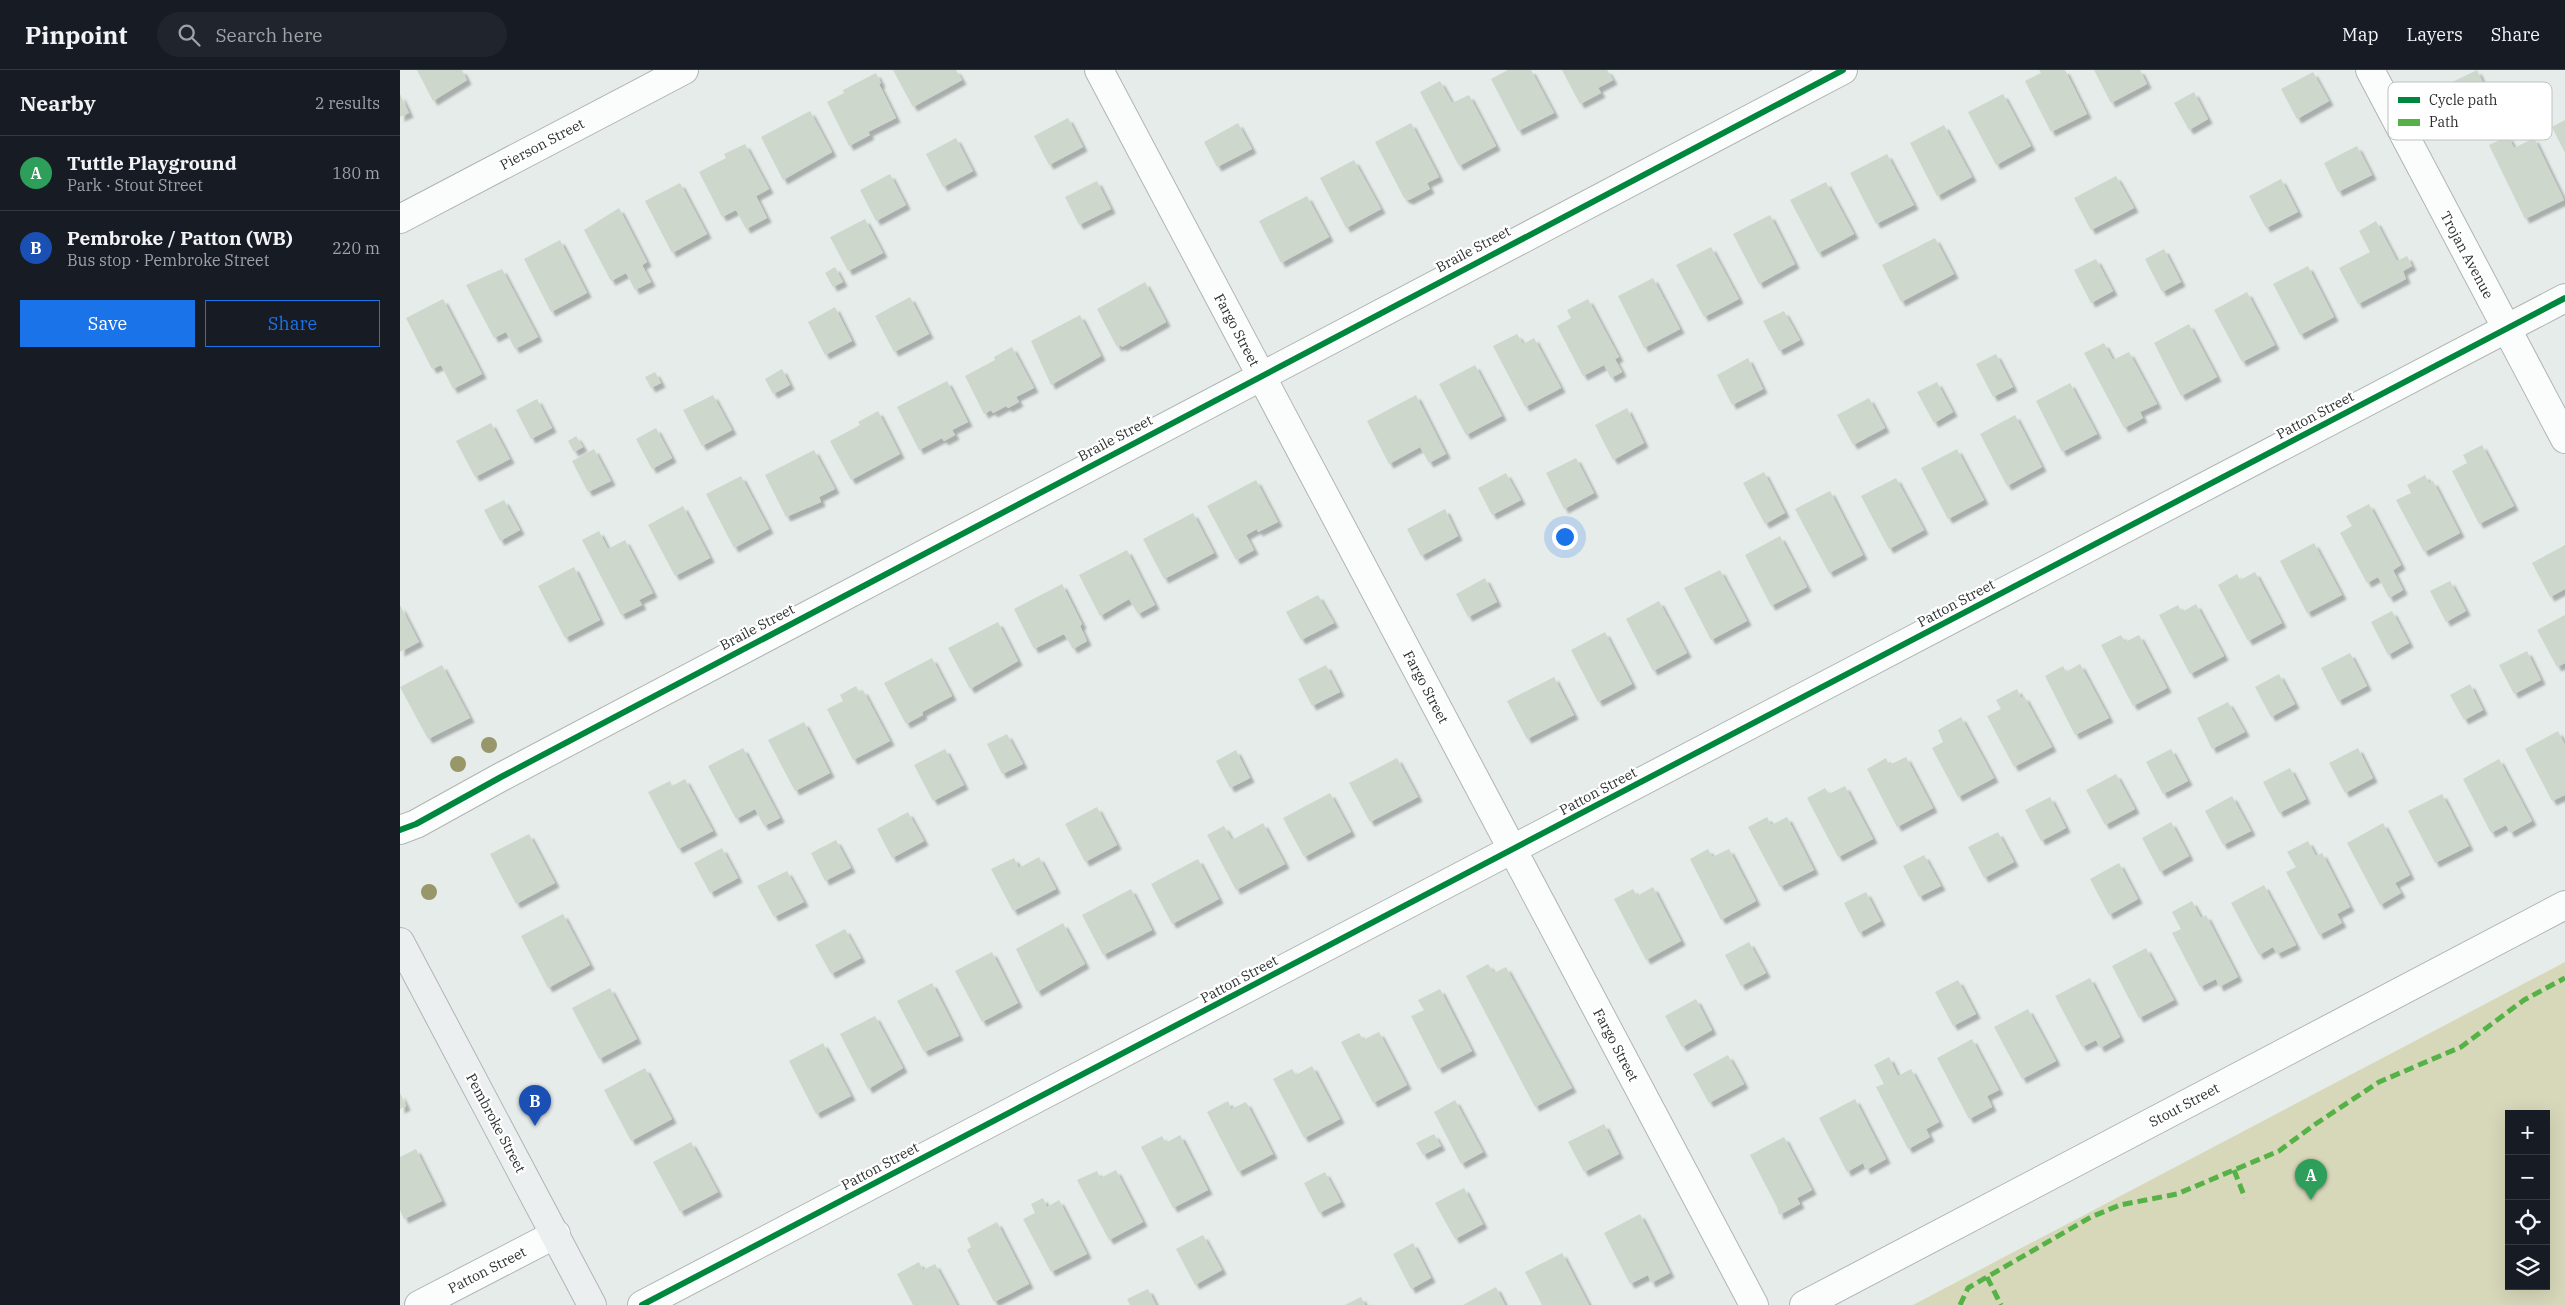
<!DOCTYPE html>
<html lang="en">
<head>
<meta charset="utf-8">
<style>
  body { margin:0; font-family:"IBM Plex Serif",serif; background:#20242c; color:#f1f3f6 }
  .controls { position:absolute; right:15px; bottom:15px; display:grid; overflow:hidden; border-radius:0px; box-shadow:0 5px 20px #0002 }
  .controls button { width:45px; height:45px; display:grid; place-items:center; padding:0; border:0; border-bottom:1px solid #363941; background:#171b24; color:#f1f3f6; font:25px sans-serif }
  .you { position:absolute; left:1164px; top:466px; width:18px; height:18px; margin:-12px; border:4px solid #fff; border-radius:50%; background:#1a73e8; box-shadow:0 0 0 8px #1a73e833 }
  .badge { display:grid; place-items:center; width:32px; height:32px; border-radius:50%; background:#1a73e8; color:#fff; font-size:16px; font-weight:700 }
  .pin { position:absolute; translate:-50% -41px; filter:drop-shadow(0 1px 2px #0008) }
  .pin::after { content:''; position:absolute; top:26px; width:18px; height:15px; background:inherit; clip-path:polygon(0 0,100% 0,50% 100%) }
  .list { margin:0; padding:0; list-style:none }
  h2 { display:flex; justify-content:space-between; align-items:center; height:65px; margin:0; padding:0 20px; font-size:21px }
  h2 small { font-size:16px; font-weight:400; color:#9ea1a6 }
  .list li { display:grid; grid-template-columns:32px 1fr auto; gap:15px; align-items:center; box-sizing:border-box; height:75px; padding:0 20px; border-top:1px solid #363941 }
  .list b { display:block; font-size:19px; white-space:nowrap }
  .list p { margin:0; font-size:16px; white-space:nowrap; color:#9ea1a6 }
  .list em { font-size:16px; font-style:normal; color:#9ea1a6 }
  .actions { display:flex; gap:10px; padding:15px 20px }
  .actions a { flex:1; padding:11px 0; border:1px solid #1a73e8; border-radius:0px; text-align:center; font-size:18px; color:#1a73e8 }
  .actions .main { background:#1a73e8; color:#fff }
  .icon { flex:none; width:28px; height:28px; fill:none; stroke:currentColor; stroke-width:2; stroke-linecap:round; stroke-linejoin:round }
  .map { position:relative; flex:none; width:2165px; height:1235px; overflow:hidden }
  header { display:flex; align-items:center; gap:30px; box-sizing:border-box; height:70px; padding:0 25px; background:#171b24; border-bottom:1px solid #363941 }
  header strong { font-size:24px }
  nav { display:flex; gap:28px; margin-inline-start:auto; font-size:18px }
  .search { width:350px; height:45px; background:#20242c; display:flex; align-items:center; gap:12px; box-sizing:border-box; padding:0 18px; border-radius:28px; color:#9ea1a6; font-size:19px }
  main { display:flex }
  aside { flex:1; background:#171b24 }
  .map>svg:first-child { display:block }
  .green { fill:#d7d8ba; fill-rule:evenodd }
  .building { fill:#cdd7cc; filter:url(#shadow) }
  .lines { fill:none; stroke-linecap:round; stroke-linejoin:round }
  .street-casing { stroke:#b0b5b4; stroke-width:30 }
  .secondary-casing { stroke:#b0b5b4; stroke-width:30 }
  .street { stroke:#fbfcfc; stroke-width:28 }
  .secondary { stroke:#ebeff0; stroke-width:28 }
  .quiet { stroke:#56b246; stroke-width:5; stroke-dasharray:10 5; stroke-linecap:butt }
  .cycleway-casing { stroke:#fff; stroke-width:9 }
  .cycleway { stroke:#00873e; stroke-width:6 }
  .tree { fill:#97976a }
  .labels { text-anchor:middle; stroke-width:4.5; stroke-linejoin:round; paint-order:stroke }
  .street-label { font-size:14px; fill:#2c302f; stroke:#fff }
  .key { fill:#fff; stroke:#c0c1c1; stroke-width:1 }
  .key-label { font-size:14px; fill:#2c302f }
</style>
</head>
<body>
<header>
<strong>Pinpoint</strong>
<div class="search"><svg class="icon" aria-label="search" viewBox="0 0 24 24"><circle cx="10" cy="10" r="6"/><path d="M15 15l6 6"/></svg>Search here</div>
<nav><a>Map</a><a>Layers</a><a>Share</a></nav>
</header>
<main>
<aside>
<h2>Nearby<small>2 results</small></h2>
<ul class="list">
<li><span class="badge" style="background:#2e9e5b">A</span><div><b>Tuttle Playground</b><p>Park · Stout Street</p></div><em>180 m</em></li>
<li><span class="badge" style="background:#1a4fb4">B</span><div><b>Pembroke / Patton (WB)</b><p>Bus stop · Pembroke Street</p></div><em>220 m</em></li>
</ul>
<div class="actions"><a class="main">Save</a><a>Share</a></div>
</aside>
<div class="map">
<svg width="2165" height="1235" viewBox="0 0 2165 1235">
  <defs>
    <filter id="shadow"><feDropShadow dx="4.5" dy="4.5" stdDeviation="1" flood-color="#0004"/></filter>
  </defs>
  <rect width="100%" height="100%" fill="#e6ecea"/>
  <path class="green" d="M2165,892V1235H1513ZM2109,1044H2146V1216H2109Z"/>
  <path class="building" d="M17,0H62L67,10L33,31Z
    M493,0H556L562,10L513,37Z
    M1108,0H1131L1154,43L1118,61L1091,9Z
    M1162,0H1207L1213,10L1198,18L1201,23L1180,34Z
    M1639,0H1665L1687,44L1651,62L1625,11L1641,3Z
    M1694,0H1740L1747,14L1711,33Z
    M2077,0L2093,34L2060,50L2044,16Z
    M1913,2L1929,31L1897,49L1881,19Z
    M476,3L481,13L479,14L496,48L468,62L470,65L449,76L427,32L444,23L443,20Z
    M1040,11L1052,33L1069,25L1096,76L1059,96L1020,22Z
    M1794,22L1808,49L1789,60L1774,33Z
    M0,24L9,43L0,47Z
    M1603,24L1631,76L1596,95L1568,42Z
    M410,41L432,82L383,110L361,67Z
    M668,48L683,77L649,95L634,66Z
    M2165,50V83L2152,57Z
    M838,53L852,79L817,97L804,72Z
    M1011,53L1039,107L1027,113L1030,119L1009,130L1004,128L975,72Z
    M1544,55L1572,107L1537,126L1510,73Z
    M2108,66L2114,78L2134,68L2164,130L2125,149L2089,75Z
    M556,68L573,101L543,117L526,84Z
    M345,74L369,119L356,126L367,148L346,159L336,140L322,147L299,102L326,88L324,84Z
    M1957,76L1972,105L1938,122L1924,93Z
    M1487,84L1514,135L1476,154L1450,103Z
    M954,90L981,139L946,158L920,108Z
    M490,104L506,135L476,151L460,120Z
    M1716,106L1734,138L1691,160L1674,128Z
    M1881,109L1898,142L1866,158L1849,126Z
    M697,111L711,139L679,155L665,127Z
    M1426,112L1454,164L1418,183L1390,130Z
    M280,113L307,164L272,183L245,131Z
    M907,126L929,167L881,193L859,151Z
    M219,138L247,192L242,195L251,212L235,220L226,203L211,211L184,160Z
    M1370,145L1395,194L1359,214L1333,164Z
    M465,149L483,183L448,201L430,167Z
    M1976,151L1997,191L2007,186L2012,196L2003,201L2006,209L1958,234L1939,198L1970,182L1959,161Z
    M1535,168L1554,204L1501,232L1482,195Z
    M160,170L187,223L151,242L124,189Z
    M1311,177L1339,229L1304,247L1276,195Z
    M1764,179L1781,212L1762,222L1745,189Z
    M1696,189L1713,221L1691,233L1674,200Z
    M1908,196L1934,247L1900,265L1873,214Z
    M435,197L443,212L433,217L425,203Z
    M102,199L138,267L115,279L106,262L94,268L66,215Z
    M1253,208L1280,259L1244,278L1218,226Z
    M745,212L766,252L722,277L721,275L717,277L697,239Z
    M1847,222L1875,275L1842,292L1814,240Z
    M510,227L529,264L494,282L475,246Z
    M43,229L82,304L53,319L41,295L32,299L6,248Z
    M1188,229L1219,287L1215,289L1222,302L1211,308L1204,295L1183,306L1157,256L1171,248L1167,240Z
    M435,237L452,271L425,285L408,252Z
    M1384,241L1400,270L1379,281L1363,251Z
    M680,245L701,286L651,315L631,271Z
    M1789,254L1817,307L1781,326L1754,273Z
    M1117,264L1123,274L1134,268L1161,318L1125,337L1093,276Z
    M1704,273L1713,290L1729,282L1757,334L1740,342L1743,348L1724,358L1684,283Z
    M612,277L634,318L616,327L619,332L608,338L606,336L593,343L591,340L584,344L565,306L595,290L594,287Z
    M1596,284L1613,317L1593,327L1576,294Z
    M1348,288L1363,319L1332,335L1317,305Z
    M1075,295L1102,346L1066,365L1039,314Z
    M382,299L390,315L373,324L365,309Z
    M255,302L261,313L251,318L245,307Z
    M547,311L568,352L552,360L555,365L544,371L542,368L519,380L497,337Z
    M1537,312L1553,342L1534,353L1517,322Z
    M1670,313L1697,364L1662,382L1636,331Z
    M313,325L332,360L302,376L283,340Z
    M1016,325L1046,384L1029,393L1020,377L989,394L967,351Z
    M1469,328L1485,358L1453,375L1437,345Z
    M137,329L152,358L131,369L116,340Z
    M1227,338L1244,373L1213,390L1195,355Z
    M478,341L500,384L451,410L430,371L460,355L458,352Z
    M1615,345L1642,397L1607,416L1580,364Z
    M91,353L110,389L75,407L56,371Z
    M256,358L272,388L252,399L236,369Z
    M176,366L183,377L174,382L168,371Z
    M2082,375L2114,436L2079,454L2052,401L2067,393L2063,385Z
    M194,379L211,411L188,422L172,391Z
    M1557,379L1584,430L1548,449L1521,398Z
    M414,380L435,419L419,427L421,432L386,447L365,405Z
    M1176,388L1194,423L1164,439L1146,403Z
    M1364,402L1385,443L1365,454L1343,413Z
    M1106,403L1121,430L1092,445L1078,418Z
    M2025,405L2029,413L2033,411L2060,463L2024,482L1996,430L2011,423L2007,415Z
    M341,406L369,459L334,478L306,424Z
    M1496,408L1524,460L1489,479L1461,426Z
    M856,410L878,452L858,462L857,459L846,465L854,480L836,490L807,436Z
    M1430,421L1463,485L1429,503L1395,439Z
    M104,430L120,460L100,471L84,440Z
    M1969,434L2001,495L1993,500L2003,520L1989,528L1978,507L1967,513L1940,463L1952,456L1946,446Z
    M283,436L310,488L275,506L248,455Z
    M1045,439L1058,466L1021,486L1007,459Z
    M793,443L814,483L764,509L743,469Z
    M199,461L208,479L225,470L253,523L239,530L242,535L221,545L182,470Z
    M1380,466L1407,517L1371,536L1345,485Z
    M1914,473L1942,525L1907,543L1880,491Z
    M2165,475V519L2150,527L2132,493Z
    M727,480L755,535L738,544L729,529L700,546L679,505Z
    M174,497L200,550L165,568L138,516Z
    M1320,500L1347,551L1311,570L1284,518Z
    M1855,502L1882,553L1848,571L1818,515L1837,504L1840,510Z
    M1085,508L1097,532L1068,547L1056,524Z
    M2050,511L2066,541L2046,552L2030,521Z
    M662,514L682,554L680,556L687,571L673,579L664,564L634,579L614,539Z
    M918,525L934,553L901,570L886,542Z
    M1259,531L1287,583L1253,601L1226,549Z
    M1796,534L1824,586L1790,604L1759,545L1778,535L1782,542Z
    M0,535L19,572L0,582Z
    M1992,541L2009,573L1988,585L1971,552Z
    M2165,545V593L2157,597L2137,560Z
    M598,552L618,591L570,619L548,578Z
    M1205,562L1232,614L1198,632L1171,580Z
    M1721,565L1725,572L1739,565L1767,618L1733,636L1701,575Z
    M2127,581L2141,610L2114,624L2099,595Z
    M1950,583L1967,616L1938,631L1921,598Z
    M532,588L552,626L522,642L523,645L506,654L484,613Z
    M1680,594L1709,648L1675,665L1645,606L1663,596L1666,602Z
    M42,595L70,648L28,669L0,617Z
    M926,595L940,622L912,636L898,609Z
    M1879,604L1895,634L1871,647L1855,617Z
    M1154,607L1174,645L1127,669L1107,631Z
    M2070,614L2083,640L2064,650L2050,625Z
    M456,616L459,622L463,620L490,671L453,690L427,639L443,631L440,625Z
    M1617,619L1621,628L1624,626L1652,677L1614,697L1587,646L1601,639L1596,630Z
    M1828,632L1845,662L1812,679L1797,648Z
    M1561,647L1594,708L1558,727L1532,678L1543,672L1538,660Z
    M404,652L430,703L395,721L368,670Z
    M2158,661L2165,675V725L2152,731L2125,679Z
    M607,664L623,694L602,704L587,674Z
    M343,678L380,748L364,756L355,739L336,749L308,696Z
    M1958,678L1973,708L1945,723L1929,693Z
    M545,679L564,715L533,731L514,695Z
    M1771,679L1788,711L1763,724L1746,692Z
    M836,680L850,708L830,718L816,691Z
    M1506,687L1533,738L1497,757L1467,699L1486,688L1489,695Z
    M997,688L1018,727L970,752L949,713Z
    M2099,689L2132,751L2110,763L2106,755L2091,763L2063,709Z
    M1890,698L1906,729L1879,743L1863,712Z
    M1716,704L1735,739L1705,755L1686,720Z
    M285,709L313,761L278,779L248,722L270,711L272,716Z
    M1445,716L1473,769L1438,787L1407,728L1425,718L1429,724Z
    M930,723L951,762L904,787L883,748Z
    M2042,724L2069,776L2035,793L2008,741Z
    M1832,726L1851,761L1823,775L1805,741Z
    M1650,727L1666,758L1641,771L1625,740Z
    M697,737L717,775L685,792L665,754Z
    M508,742L524,771L492,788L477,759Z
    M1367,747L1371,755L1387,747L1414,800L1380,817L1348,757Z
    M1771,752L1789,786L1760,802L1742,768Z
    M863,753L885,794L836,820L807,765L824,756L832,770Z
    M1983,753L2010,805L1995,813L2001,823L1980,835L1947,773Z
    M1598,762L1614,792L1584,808L1568,777Z
    M129,764L155,813L116,834L90,784Z
    M436,770L451,798L425,811L411,783Z
    M1908,771L1916,786L1922,783L1950,837L1937,844L1942,853L1919,865L1886,802L1896,797L1887,782Z
    M322,778L338,808L310,823L294,793Z
    M1308,779L1312,787L1329,779L1356,831L1321,850L1290,789Z
    M1524,785L1541,816L1519,827L1503,796Z
    M639,787L656,819L613,841L591,799L614,788L619,798Z
    M798,789L819,829L772,854L751,814Z
    M1719,793L1738,829L1709,845L1690,809Z
    M387,801L404,832L374,847L357,816Z
    M1864,815L1896,875L1877,884L1873,877L1859,885L1831,833Z
    M1253,817L1281,871L1246,890L1214,829L1233,819L1237,826Z
    M731,819L752,860L703,885L682,845Z
    M1466,822L1481,851L1459,863L1444,833Z
    M1792,831L1801,848L1806,845L1838,907L1819,917L1816,909L1800,917L1772,863L1781,859L1772,842Z
    M163,844L190,895L148,918L121,866Z
    M663,853L685,894L637,922L616,879Z
    M445,859L461,888L431,904L415,875Z
    M1349,872L1366,903L1341,916L1325,885Z
    M1746,878L1774,930L1739,948L1712,896Z
    M592,882L618,933L582,952L555,901Z
    M1088,894L1094,903L1106,897L1172,1018L1135,1037L1066,906Z
    M1690,908L1720,967L1700,978L1696,970L1682,977L1655,926Z
    M1558,910L1576,944L1553,956L1535,922Z
    M532,913L559,966L524,982L497,931Z
    M210,918L237,969L199,989L172,938Z
    M1040,919L1072,981L1038,999L1011,946L1024,940L1018,930Z
    M1296,929L1312,960L1282,977L1265,946Z
    M1628,939L1656,991L1622,1009L1594,957Z
    M475,946L503,998L468,1019L440,964Z
    M979,962L1007,1015L973,1033L941,972L959,963L963,970Z
    M1572,969L1599,1020L1587,1026L1592,1037L1569,1049L1537,988Z
    M423,973L451,1026L416,1044L389,991Z
    M1328,985L1344,1014L1309,1033L1293,1004Z
    M1489,987L1498,1006L1511,999L1539,1052L1526,1059L1530,1067L1508,1079L1476,1017L1484,1014L1474,995Z
    M912,996L940,1049L904,1068L873,1009L892,999L896,1005Z
    M245,998L272,1049L231,1071L204,1020Z
    M0,1023L6,1036L0,1039Z
    M1455,1029L1486,1089L1466,1100L1463,1093L1447,1102L1419,1048Z
    M1055,1030L1083,1082L1061,1094L1034,1042Z
    M828,1031L831,1039L846,1032L873,1084L838,1102L807,1042Z
    M1204,1054L1219,1084L1184,1102L1168,1072Z
    M1034,1064L1041,1076L1023,1085L1016,1073Z
    M780,1065L808,1120L773,1138L741,1077L762,1066L766,1073Z
    M1384,1067L1412,1120L1397,1128L1400,1134L1379,1145L1377,1137L1350,1085Z
    M291,1072L318,1122L280,1142L253,1092Z
    M16,1079L42,1131L4,1149L0,1140V1087Z
    M716,1100L743,1152L709,1170L677,1110L697,1101L700,1108Z
    M925,1102L941,1132L919,1143L904,1113Z
    M1064,1118L1083,1154L1055,1169L1035,1133Z
    M643,1128L647,1137L659,1130L687,1184L651,1202L623,1149L635,1143L631,1134Z
    M1240,1144L1270,1203L1251,1213L1248,1205L1230,1214L1204,1163Z
    M597,1152L629,1214L594,1232L567,1180L571,1177L567,1168Z
    M803,1165L822,1200L795,1215L776,1179Z
    M1013,1173L1031,1208L1011,1219L993,1184Z
    M1162,1183L1189,1235H1142L1125,1202Z
    M519,1192L523,1200L535,1194L557,1235H513L497,1204Z
    M1096,1217L1105,1235H1063Z
    M748,1219L756,1235H730L727,1229Z
    M961,1227L965,1235H945Z"/>
  <g class="lines">
    <g class="street-casing">
      <path id="street" d="M699,0L1354,1235
        M1970,0L2165,369
        M0,149L284,0
        M0,760L16,754L101,707L1443,0
        M19,1235L156,1164
        M242,1235L2165,228
        M1404,1235L2165,835"/>
    </g>
    <g class="secondary-casing">
      <path id="secondary" d="M0,872L192,1235"/>
    </g>
    <use href="#street" class="street"/>
    <use href="#secondary" class="secondary"/>
    <path class="quiet" d="M1834,1100L1845,1128
      M1587,1207L1601,1235
      M1560,1235L1568,1218L1691,1147L1720,1135L1777,1124L1879,1081L1914,1055L1979,1012L2061,977L2124,930L2165,908"/>
    <g class="cycleway-casing">
      <path id="cycleway" d="M0,760L16,754L101,707L1443,0
        M242,1235L2165,228"/>
    </g>
    <use href="#cycleway" class="cycleway"/>
  </g>
  <g class="tree">
    <circle cx="89" cy="675" r="8"/>
    <circle cx="58" cy="694" r="8"/>
    <circle cx="29" cy="822" r="8"/>
  </g>
  <g class="labels">
    <g class="street-label">
      <text transform="translate(142 74) rotate(-28)" y="5">Pierson Street</text>
      <text transform="translate(1073 179) rotate(-28)" y="5">Braile Street</text>
      <text transform="translate(2067 185) rotate(62)" y="5">Trojan Avenue</text>
      <text transform="translate(837 260) rotate(62)" y="5">Fargo Street</text>
      <text transform="translate(1915 345) rotate(-28)" y="5">Patton Street</text>
      <text transform="translate(715 368) rotate(-28)" y="5">Braile Street</text>
      <text transform="translate(1556 533) rotate(-28)" y="5">Patton Street</text>
      <text transform="translate(357 557) rotate(-28)" y="5">Braile Street</text>
      <text transform="translate(1026 617) rotate(62)" y="5">Fargo Street</text>
      <text transform="translate(1198 721) rotate(-28)" y="5">Patton Street</text>
      <text transform="translate(839 909) rotate(-28)" y="5">Patton Street</text>
      <text transform="translate(1216 975) rotate(62)" y="5">Fargo Street</text>
      <text transform="translate(1784 1035) rotate(-28)" y="5">Stout Street</text>
      <text transform="translate(96 1053) rotate(62)" y="5">Pembroke Street</text>
      <text transform="translate(480 1096) rotate(-28)" y="5">Patton Street</text>
      <text transform="translate(87 1200) rotate(-27)" y="5">Patton Street</text>
    </g>
  </g>
  <rect x="1988" y="12" width="164" height="58" rx="8" class="key"/>
  <rect x="1998" y="27" width="22" height="6" fill="#00873e"/>
  <rect x="1998" y="49" width="22" height="7" fill="#56b246"/>
  <g class="key-label">
    <text x="2029" y="35">Cycle path</text>
    <text x="2029" y="57">Path</text>
  </g>
</svg>
<div class="controls">
<button>+</button>
<button>−</button>
<button><svg class="icon" aria-label="locate" viewBox="0 0 24 24"><circle cx="12" cy="12" r="6"/><path d="M12 2v4M12 18v4M2 12h4M18 12h4"/></svg></button>
<button><svg class="icon" aria-label="layers" viewBox="0 0 24 24"><path d="M12 4l9 5-9 5-9-5zM3 14l9 5 9-5"/></svg></button>
</div>
<div class="you"></div>
<div class="pin badge" style="left:1911px;top:1130px;background:#2e9e5b">A</div>
<div class="pin badge" style="left:135px;top:1056px;background:#1a4fb4">B</div>
</div>
</main>
</body>
</html>
